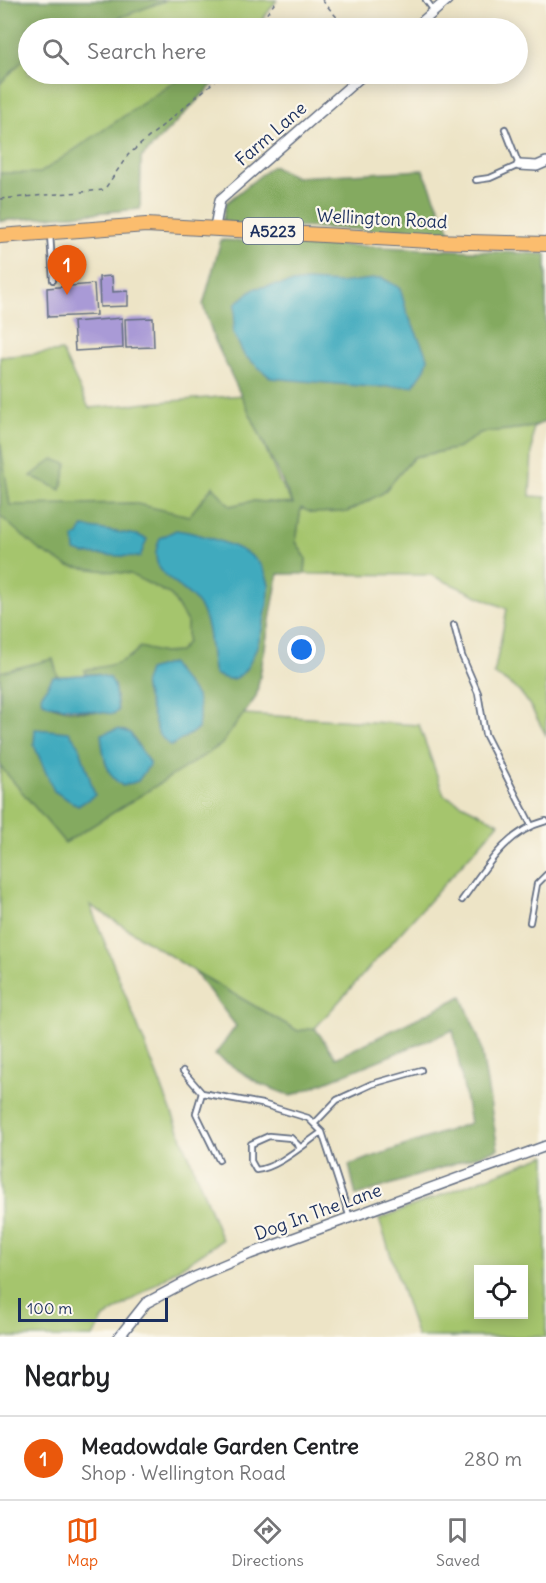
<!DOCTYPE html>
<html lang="en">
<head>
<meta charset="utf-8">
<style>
  body { margin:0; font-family:Delius,sans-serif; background:#f2f2f2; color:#202124 }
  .controls { position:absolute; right:18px; bottom:18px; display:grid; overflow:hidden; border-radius:0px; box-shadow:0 3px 15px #0003 }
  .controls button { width:54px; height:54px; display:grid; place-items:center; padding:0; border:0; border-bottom:2px solid #e0e0e0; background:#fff; color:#202124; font:30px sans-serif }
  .scale { position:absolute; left:18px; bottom:15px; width:150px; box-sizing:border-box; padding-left:6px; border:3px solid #1b2f5e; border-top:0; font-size:16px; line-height:21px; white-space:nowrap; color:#1b2f5e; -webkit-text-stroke:4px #fbf7ec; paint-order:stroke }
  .you { position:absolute; left:302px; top:650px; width:21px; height:21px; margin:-15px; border:4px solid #fff; border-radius:50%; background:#1a73e8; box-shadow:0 0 0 9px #1a73e833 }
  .badge { display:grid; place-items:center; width:39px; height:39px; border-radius:50%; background:#ea580c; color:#fff; font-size:20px; font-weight:700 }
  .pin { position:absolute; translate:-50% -50px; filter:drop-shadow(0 2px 3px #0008) }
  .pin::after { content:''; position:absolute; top:32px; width:21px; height:18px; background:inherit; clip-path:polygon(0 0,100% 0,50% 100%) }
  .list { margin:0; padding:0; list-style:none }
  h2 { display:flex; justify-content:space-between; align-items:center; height:78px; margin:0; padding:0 24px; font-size:26px }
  h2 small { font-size:20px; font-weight:400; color:#757577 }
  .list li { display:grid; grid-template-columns:39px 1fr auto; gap:18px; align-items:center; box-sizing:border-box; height:84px; padding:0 24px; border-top:2px solid #e0e0e0 }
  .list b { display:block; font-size:22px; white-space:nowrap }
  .list p { margin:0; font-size:20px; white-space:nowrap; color:#757577 }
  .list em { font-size:20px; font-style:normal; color:#757577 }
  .icon { flex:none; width:33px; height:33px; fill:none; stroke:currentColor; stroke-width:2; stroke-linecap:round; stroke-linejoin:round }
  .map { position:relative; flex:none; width:546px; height:1337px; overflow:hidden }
  .search { position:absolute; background:#fff; box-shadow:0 3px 15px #0003; left:18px; right:18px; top:18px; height:66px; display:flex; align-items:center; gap:15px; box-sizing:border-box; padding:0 21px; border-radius:33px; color:#757577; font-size:22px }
  .sheet { height:162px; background:#fff }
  nav { display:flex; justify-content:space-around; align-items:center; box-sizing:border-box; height:84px; border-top:2px solid #e0e0e0; background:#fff; font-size:16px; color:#757577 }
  nav a { display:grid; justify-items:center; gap:3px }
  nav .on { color:#ea580c }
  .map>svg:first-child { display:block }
  .green { fill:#a5c56d; stroke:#607a66; stroke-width:1.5; fill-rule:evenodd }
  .forest { fill:#84aa60; stroke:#506c5f; stroke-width:1.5 }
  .water { fill:#3faabe; stroke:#2d6c8e; stroke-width:1.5 }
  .building { fill:#a99ad6 }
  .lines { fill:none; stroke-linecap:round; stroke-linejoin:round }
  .lane-casing { stroke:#646e82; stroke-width:8 }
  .street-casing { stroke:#646e82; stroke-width:12 }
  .primary-casing { stroke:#646e82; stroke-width:16 }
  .path { stroke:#646e82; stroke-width:1.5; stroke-dasharray:4.5 4.5; stroke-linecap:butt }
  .lane { stroke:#fff; stroke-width:4.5 }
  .street { stroke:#fff; stroke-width:9 }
  .primary { stroke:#fbbd6e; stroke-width:14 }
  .labels { text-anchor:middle; stroke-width:4.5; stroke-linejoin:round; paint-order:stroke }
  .shield { fill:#fbf7ec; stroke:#5e6b89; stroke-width:1.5 }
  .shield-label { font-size:16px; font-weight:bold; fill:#1b2f5e }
  .street-label { font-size:18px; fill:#1b2f5e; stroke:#fbf7ec }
</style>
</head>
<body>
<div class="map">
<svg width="546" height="1337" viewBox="0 0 546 1337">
  <rect width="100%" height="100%" fill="#fbf7ec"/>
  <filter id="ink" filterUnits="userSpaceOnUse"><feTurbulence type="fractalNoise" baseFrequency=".0167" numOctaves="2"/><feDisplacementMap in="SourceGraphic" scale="12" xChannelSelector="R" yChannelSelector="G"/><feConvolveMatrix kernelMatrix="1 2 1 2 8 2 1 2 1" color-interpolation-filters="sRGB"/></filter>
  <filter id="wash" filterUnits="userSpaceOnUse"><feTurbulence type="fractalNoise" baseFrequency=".008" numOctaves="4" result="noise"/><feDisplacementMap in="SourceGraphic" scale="24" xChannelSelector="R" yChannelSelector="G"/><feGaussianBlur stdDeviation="1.35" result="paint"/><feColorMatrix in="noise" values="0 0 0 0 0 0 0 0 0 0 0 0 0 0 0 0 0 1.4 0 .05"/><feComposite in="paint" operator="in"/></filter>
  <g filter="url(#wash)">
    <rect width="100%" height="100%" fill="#ede4c6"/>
    <path class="green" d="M0,0H277L256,28H28V74H223L141,158L140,209L0,221Z
      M62,351L89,408L243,395L280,483L293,504L252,501L190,515L285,537L256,697L244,714L419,725L444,795L499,823L315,1028L298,1031L194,971L90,905L222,1240L104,1318L93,1337H0V357ZM96,674L114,685L118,710C94,713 63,713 42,701L53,677Z
      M533,427L530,496L546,497V735C527,702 529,694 494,674L507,609L431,575L305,574L306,558L296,542L301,507L383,493L414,457L459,448L480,433Z
      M546,1155V1337H417L379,1219ZM478,1270H524V1314H478Z"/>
    <path class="forest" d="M0,0H167L92,28H28V55L0,84Z
      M186,74H223L141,158L140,209L0,221V173H40Z
      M272,166L296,177L423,170L451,234L222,223L226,203Z
      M221,240L546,254V421L533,427L480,433L459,448L414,457L383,493L347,512L312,513L301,508L296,542L306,558L305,574H278L256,697L221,745L65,843L0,766V672L53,659L58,677H53L42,701C63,713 94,713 118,710L114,685L96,674H85L84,670C105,666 126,665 140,647L163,653L179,652L187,642V622L171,595L130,574L68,566L39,550L0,516V440L10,505L133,503L189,516L213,486L230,506L252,501L293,504L215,341L203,305Z
      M53,459L67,464L61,490L31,476Z
      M194,971L298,1031L315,1028L336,1058L462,996L480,1042L498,1149L356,1196L349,1165L470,1123L453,1030L291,1096L260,1084L215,1055L236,1026Z"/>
    <path class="water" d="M382,278L400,288L407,313L428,358L425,369L413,386L371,387L271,378L244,355L233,332L236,303L256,288L307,281L339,283Z
      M83,527L137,535L147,539L140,557L84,554L75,551L74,537L79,535Z
      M176,530C197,533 248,547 260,564C264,568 268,580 269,585C270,605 256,669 236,678C228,681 222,677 214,674C209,652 211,631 202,611C188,581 142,579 160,538Z
      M171,663C190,696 203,685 198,729L171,746L159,735L146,694L144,682L148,670Z
      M96,674L110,678L114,685L118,711L113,714L49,705L42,701L41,696L53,677Z
      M35,729L69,732L79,745L95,795L78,806L54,791L34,745Z
      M118,729L130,733L150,764L138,781L123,786C105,776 103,753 101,734Z"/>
    <g id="blocks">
      <path class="building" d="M112,276L113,292L128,291V306L100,307L99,277Z
        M94,284L96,315L48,317L47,288Z
        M122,318L123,348L75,351L73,322Z
        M153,318L154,347L126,348L125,319Z"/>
    </g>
  </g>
  <g filter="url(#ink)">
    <use href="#blocks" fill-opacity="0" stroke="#646e82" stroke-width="1.5"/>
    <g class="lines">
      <g class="lane-casing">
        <path id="lane" d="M426,0L434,11
          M476,180L490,178L519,165L505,129
          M50,234L53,280
          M454,625L462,656L478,693L485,734L531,825
          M462,900C485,869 506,831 546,821
          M530,922L537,884L546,875
          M183,1071L202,1093L262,1104L308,1118L322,1132L350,1218
          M202,1093L196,1113L219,1160
          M314,1124L337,1100L372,1084L421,1070
          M300,1147L291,1138L269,1136L251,1144V1161L256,1170C278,1168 304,1144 322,1132"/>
      </g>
      <g class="street-casing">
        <path id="street" d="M415,28L447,0
          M519,165L537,166L546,162
          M215,227L220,200L364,74
          M119,1337L146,1303L195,1277L250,1254L546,1146"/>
      </g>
      <g class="primary-casing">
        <path id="primary" d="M0,236L146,225L430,241L546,244"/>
      </g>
      <path class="path" d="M322,0L346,28
        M256,28L277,0
        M0,199L104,190L128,155L223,74"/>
      <use href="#lane" class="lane"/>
      <use href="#street" class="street"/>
      <use href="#primary" class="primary"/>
    </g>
  </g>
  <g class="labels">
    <rect class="shield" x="243" y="218" width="60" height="26" rx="4.5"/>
    <g class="shield-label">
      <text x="273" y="237">A5223</text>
    </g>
    <g class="street-label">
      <text transform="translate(271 134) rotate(-41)" y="6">Farm Lane</text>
      <text transform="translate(382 219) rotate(3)" y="6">Wellington Road</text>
      <text transform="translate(318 1212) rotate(-20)" y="6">Dog In The Lane</text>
    </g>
  </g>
</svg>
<div class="controls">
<button><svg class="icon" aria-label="locate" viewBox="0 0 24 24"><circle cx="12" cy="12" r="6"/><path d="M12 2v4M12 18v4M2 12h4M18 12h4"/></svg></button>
</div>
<div class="scale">100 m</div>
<div class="you"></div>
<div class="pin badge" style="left:67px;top:295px">1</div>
<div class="search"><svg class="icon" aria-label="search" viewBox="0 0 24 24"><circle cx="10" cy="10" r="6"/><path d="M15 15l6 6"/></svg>Search here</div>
</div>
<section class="sheet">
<h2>Nearby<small></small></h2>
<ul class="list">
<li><span class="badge">1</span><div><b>Meadowdale Garden Centre</b><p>Shop · Wellington Road</p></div><em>280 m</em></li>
</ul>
</section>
<nav>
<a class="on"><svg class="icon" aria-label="map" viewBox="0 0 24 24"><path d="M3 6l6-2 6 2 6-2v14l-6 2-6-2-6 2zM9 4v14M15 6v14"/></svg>Map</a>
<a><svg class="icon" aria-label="directions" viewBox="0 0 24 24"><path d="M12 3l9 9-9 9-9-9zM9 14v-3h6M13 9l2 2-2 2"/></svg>Directions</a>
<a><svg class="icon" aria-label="saved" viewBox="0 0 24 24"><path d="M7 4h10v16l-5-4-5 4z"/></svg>Saved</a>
</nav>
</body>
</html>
